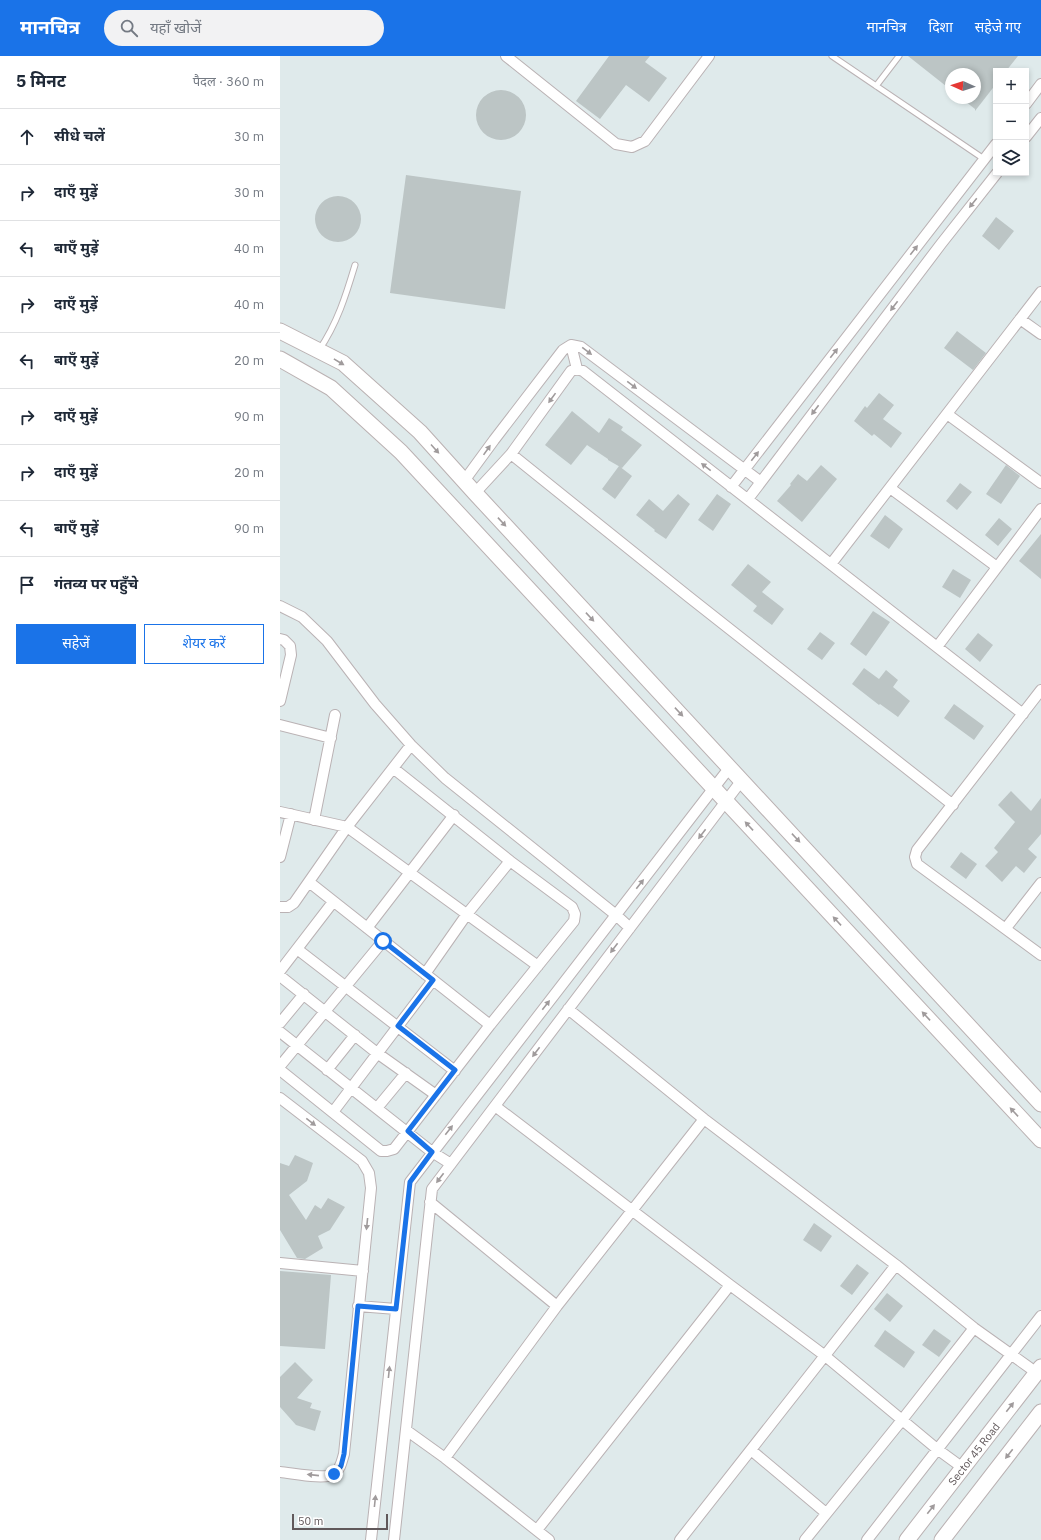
<!DOCTYPE html>
<html lang="hi">
<head>
<meta charset="utf-8">
<style>
  body { margin:0; font-family:"IBM Plex Sans","Noto Sans Devanagari",sans-serif; background:#f2f2f3; color:#1f2937 }
  .controls { position:absolute; right:12px; top:12px; display:grid; overflow:hidden; border-radius:0px; box-shadow:0 2px 6px #0003 }
  .controls button { width:36px; height:36px; display:grid; place-items:center; padding:0; border:0; border-bottom:1px solid #e0e1e3; background:#fff; color:#1f2937; font:20px sans-serif }
  .compass { position:absolute; left:665px; top:12px; width:36px; height:36px; border-radius:50%; background:#fff; box-shadow:0 2px 6px #0003; rotate:273deg }
  .scale { position:absolute; left:12px; bottom:10px; width:96px; box-sizing:border-box; padding-left:4px; border:2px solid #60585a; border-top:0; font-size:11px; line-height:14px; white-space:nowrap; color:#60585a; -webkit-text-stroke:3px #fff; paint-order:stroke }
  .stop { position:absolute; width:12px; height:12px; margin:-9px; border:3px solid #1a73e8; border-radius:50%; background:#fff }
  .stop.end { background:#1a73e8; border-color:#fff; box-shadow:0 1px 4px #0008 }
  .list { margin:0; padding:0; list-style:none }
  h2 { display:flex; justify-content:space-between; align-items:center; height:52px; margin:0; padding:0 16px; font-size:17px }
  h2 small { font-size:13px; font-weight:400; color:#747a83 }
  .list li { display:grid; grid-template-columns:26px 1fr auto; gap:12px; align-items:center; box-sizing:border-box; height:56px; padding:0 16px; border-top:1px solid #e0e1e3 }
  .list b { display:block; font-size:15px; white-space:nowrap }
  .list em { font-size:13px; font-style:normal; color:#747a83 }
  .actions { display:flex; gap:8px; padding:12px 16px }
  .actions a { flex:1; padding:9px 0; border:1px solid #1a73e8; border-radius:0px; text-align:center; font-size:14px; color:#1a73e8 }
  .actions .main { background:#1a73e8; color:#fff }
  .icon { flex:none; width:22px; height:22px; fill:none; stroke:currentColor; stroke-width:2; stroke-linecap:round; stroke-linejoin:round }
  .map { position:relative; flex:none; width:761px; height:1484px; overflow:hidden }
  header { display:flex; align-items:center; gap:24px; box-sizing:border-box; height:56px; padding:0 20px; background:#1a73e8; color:#fff }
  header strong { font-size:19px }
  nav { display:flex; gap:22px; margin-inline-start:auto; font-size:14px }
  .search { width:280px; height:36px; background:#f2f2f3; display:flex; align-items:center; gap:10px; box-sizing:border-box; padding:0 14px; border-radius:22px; color:#747a83; font-size:15px }
  main { display:flex }
  aside { flex:1; background:#fff }
  .map>svg:first-child { display:block }
  .building { fill:#bcc5c5 }
  .lines { fill:none; stroke-linecap:round; stroke-linejoin:round }
  .lane-casing { stroke:#bab2b4; stroke-width:7 }
  .street-casing { stroke:#bab2b4; stroke-width:12 }
  .secondary-casing { stroke:#bab1b2; stroke-width:17 }
  .lane { stroke:#fff; stroke-width:5 }
  .street { stroke:#fff; stroke-width:10 }
  .secondary { stroke:#fff; stroke-width:15 }
  .oneway { fill:#a09b9c }
  .route { stroke:#1a73e8; stroke-width:5 }
  .labels { text-anchor:middle; stroke-width:3.5; stroke-linejoin:round; paint-order:stroke }
  .street-label { font-size:11px; fill:#60585a; stroke:#fff }
</style>
</head>
<body>
<header>
<strong>मानचित्र</strong>
<div class="search"><svg class="icon" aria-label="search" viewBox="0 0 24 24"><circle cx="10" cy="10" r="6"/><path d="M15 15l6 6"/></svg>यहाँ खोजें</div>
<nav><a>मानचित्र</a><a>दिशा</a><a>सहेजे गए</a></nav>
</header>
<main>
<aside>
<h2>5 मिनट<small>पैदल · 360 m</small></h2>
<ul class="list">
<li><svg class="icon" aria-label="ahead" viewBox="0 0 24 24"><path d="M12 20V5M6 11l6-6 6 6"/></svg><div><b>सीधे चलें</b></div><em>30 m</em></li>
<li><svg class="icon" aria-label="right" viewBox="0 0 24 24"><path d="M7 20v-9h11M14 6l5 5-5 5"/></svg><div><b>दाएँ मुड़ें</b></div><em>30 m</em></li>
<li><svg class="icon" aria-label="left" viewBox="0 0 24 24"><path d="M17 20v-9H6M10 6l-5 5 5 5"/></svg><div><b>बाएँ मुड़ें</b></div><em>40 m</em></li>
<li><svg class="icon" aria-label="right" viewBox="0 0 24 24"><path d="M7 20v-9h11M14 6l5 5-5 5"/></svg><div><b>दाएँ मुड़ें</b></div><em>40 m</em></li>
<li><svg class="icon" aria-label="left" viewBox="0 0 24 24"><path d="M17 20v-9H6M10 6l-5 5 5 5"/></svg><div><b>बाएँ मुड़ें</b></div><em>20 m</em></li>
<li><svg class="icon" aria-label="right" viewBox="0 0 24 24"><path d="M7 20v-9h11M14 6l5 5-5 5"/></svg><div><b>दाएँ मुड़ें</b></div><em>90 m</em></li>
<li><svg class="icon" aria-label="right" viewBox="0 0 24 24"><path d="M7 20v-9h11M14 6l5 5-5 5"/></svg><div><b>दाएँ मुड़ें</b></div><em>20 m</em></li>
<li><svg class="icon" aria-label="left" viewBox="0 0 24 24"><path d="M17 20v-9H6M10 6l-5 5 5 5"/></svg><div><b>बाएँ मुड़ें</b></div><em>90 m</em></li>
<li><svg class="icon" aria-label="arrive" viewBox="0 0 24 24"><path d="M6 21V4h12l-3 4 3 4H6"/></svg><div><b>गंतव्य पर पहुँचे</b></div></li>
</ul>
<div class="actions"><a class="main">सहेजें</a><a>शेयर करें</a></div>
</aside>
<div class="map">
<svg width="761" height="1484" viewBox="0 0 761 1484">
  <rect width="100%" height="100%" fill="#dfeaeb"/>
  <path class="building" d="M329,0H370L365,6L387,22L369,46L346,29L320,63L296,45Z
    M628,0H738L726,15H716V28L695,55V53L681,42H695V18H671V34Z
    M196 59a25 25 0 1 1 50 0a25 25 0 1 1-50 0Z
    M126,119L241,135L225,253L110,237Z
    M35 163a23 23 0 1 1 46 0a23 23 0 1 1-46 0Z
    M716,161L734,175L719,194L702,180Z
    M677,275L706,297L693,314L664,292Z
    M599,337L614,349L603,363L622,377L611,392L594,378L592,380L574,365L585,350L587,352Z
    M292,355L319,377L329,362L343,371L341,374L362,389L342,412L328,404V403L307,389L291,409L265,389Z
    M541,409L557,423L522,466L497,445L511,429L510,428L518,418L527,425Z
    M726,409L740,420L721,448L706,438Z
    M339,410L352,420L335,443L322,433Z
    M680,427L692,436L677,454L666,445Z
    M398,438L410,448L386,483L374,475L375,474L356,459L369,443L383,455Z
    M437,438L451,448L433,475L418,464Z
    M605,459L623,473L609,493L590,480Z
    M719,462L732,473L718,490L705,479Z
    M761,478V523L739,505Z
    M468,508L491,526L482,536L504,553L492,569L473,555L477,550L451,529Z
    M673,513L691,524L680,542L662,531Z
    M593,555L610,566L586,600L570,588Z
    M540,576L555,587L542,604L527,593Z
    M698,577L713,589L700,606L685,593Z
    M584,612L599,623L606,614L618,624L613,631L630,645L618,661L600,648L599,649L572,628Z
    M674,648L704,670L694,684L664,662Z
    M731,735L751,755L761,742V778L748,793L757,801L744,817L736,810L722,826L705,810L718,796L714,792L735,766L718,749Z
    M681,796L697,808L686,823L670,811Z
    M15,1099L33,1107L27,1125L9,1139L26,1164L35,1149L41,1153L48,1142L65,1151L50,1174L38,1180L43,1192L25,1203L17,1202L0,1174V1107L9,1110Z
    M534,1167L552,1180L541,1196L523,1184Z
    M577,1208L589,1217L572,1239L560,1230Z
    M0,1215L51,1219L45,1293L0,1290Z
    M607,1237L623,1250L610,1266L594,1253Z
    M654,1273L671,1285L659,1301L642,1289Z
    M605,1274L635,1296L624,1312L594,1290Z
    M15,1306L33,1324L17,1342L32,1347L30,1352L41,1355L35,1375L16,1369L0,1351V1321Z"/>
  <g class="lines">
    <g class="lane-casing">
      <path id="lane" d="M552,0L704,103
        M596,30L619,0
        M39,294C57,268 66,239 75,209"/>
    </g>
    <g class="street-casing">
      <path id="street" d="M226,0L336,88L352,91L365,85L429,0
        M746,48L761,28
        M746,81L761,62
        M740,263L761,278
        M291,289L297,313
        M667,358L761,427
        M231,398L409,541L673,749
        M184,425L214,384L283,294L291,289L301,291L481,426
        M451,431L716,88
        M610,432L717,511
        M195,437L231,398L291,315L297,313L303,315L743,658
        M468,443L661,188L717,117
        M551,508L761,236
        M0,550L22,561L47,585L95,648L131,689L165,722L336,859L350,872
        M0,583L4,584L10,590L11,599L0,645
        M657,591L761,453
        M761,634L637,794L635,801L637,808L761,899
        M0,669L51,682
        M0,756L67,771L258,910
        M34,764L55,659
        M0,801L11,758
        M29,826L210,969L294,865L295,858L292,851L230,805L113,712
        M0,851H8L14,847L67,771L131,689
        M87,872L174,759
        M726,872L761,827
        M17,893L175,1015
        M0,915L53,846
        M145,918L187,858L230,805
        M0,920L97,997L156,1039
        M288,953L424,1063L616,1209L694,1272L757,1317
        M0,967L24,938
        M0,976L152,1096L171,1108
        M0,1010L103,885
        M0,1014L101,1095H107L114,1093L210,969
        M47,1014L75,979
        M0,1042L82,1105L89,1117L91,1132L64,1398C62,1404 61,1413 54,1418C45,1424 12,1417 0,1416
        M215,1050L450,1229L544,1299L657,1393L683,1412
        M97,1052L126,1017
        M53,1056L153,924
        M150,1146L277,1250
        M0,1207L83,1215
        M78,1250L116,1253
        M126,1374L165,1402L269,1484
        M471,1394L546,1457
        M165,1402L277,1250L424,1063
        M257,1474L450,1229
        M91,1484L130,1126L450,711
        M114,1484L152,1133L462,724
        M400,1484L616,1209
        M525,1484L622,1364L694,1272
        M587,1484L761,1260"/>
    </g>
    <g class="secondary-casing">
      <path id="secondary" d="M0,275L63,307L140,376L195,437L761,1048
        M0,303L51,332L121,396L761,1084
        M627,1484L761,1311
        M662,1484L761,1356"/>
    </g>
    <use href="#lane" class="lane"/>
    <use href="#street" class="street"/>
    <use href="#secondary" class="secondary"/>
  </g>
  <defs><path id="oneway-solid" d="M-6-.8H1V-3.2L6.5 0L1 3.2V.8H-6Z"/></defs>
  <g class="oneway">
    <use href="#oneway-solid" transform="translate(693 147) rotate(129)"/>
    <use href="#oneway-solid" transform="translate(634 194) rotate(-52)"/>
    <use href="#oneway-solid" transform="translate(614 250) rotate(127)"/>
    <use href="#oneway-solid" transform="translate(307 295) rotate(37)"/>
    <use href="#oneway-solid" transform="translate(554 297) rotate(-52)"/>
    <use href="#oneway-solid" transform="translate(59 306) rotate(31)"/>
    <use href="#oneway-solid" transform="translate(352 329) rotate(37)"/>
    <use href="#oneway-solid" transform="translate(272 342) rotate(126)"/>
    <use href="#oneway-solid" transform="translate(535 354) rotate(127)"/>
    <use href="#oneway-solid" transform="translate(155 393) rotate(48)"/>
    <use href="#oneway-solid" transform="translate(207 394) rotate(-55)"/>
    <use href="#oneway-solid" transform="translate(475 400) rotate(-52)"/>
    <use href="#oneway-solid" transform="translate(426 411) rotate(-142)"/>
    <use href="#oneway-solid" transform="translate(222 466) rotate(47)"/>
    <use href="#oneway-solid" transform="translate(310 561) rotate(47)"/>
    <use href="#oneway-solid" transform="translate(399 656) rotate(47)"/>
    <use href="#oneway-solid" transform="translate(469 770) rotate(-133)"/>
    <use href="#oneway-solid" transform="translate(422 778) rotate(127)"/>
    <use href="#oneway-solid" transform="translate(516 782) rotate(47)"/>
    <use href="#oneway-solid" transform="translate(360 828) rotate(-52)"/>
    <use href="#oneway-solid" transform="translate(557 865) rotate(-133)"/>
    <use href="#oneway-solid" transform="translate(334 892) rotate(127)"/>
    <use href="#oneway-solid" transform="translate(266 949) rotate(-52)"/>
    <use href="#oneway-solid" transform="translate(646 960) rotate(-133)"/>
    <use href="#oneway-solid" transform="translate(256 996) rotate(127)"/>
    <use href="#oneway-solid" transform="translate(734 1056) rotate(-133)"/>
    <use href="#oneway-solid" transform="translate(31 1066) rotate(38)"/>
    <use href="#oneway-solid" transform="translate(169 1074) rotate(-52)"/>
    <use href="#oneway-solid" transform="translate(160 1122) rotate(127)"/>
    <use href="#oneway-solid" transform="translate(87 1168) rotate(96)"/>
    <use href="#oneway-solid" transform="translate(109 1316) rotate(-84)"/>
    <use href="#oneway-solid" transform="translate(730 1351) rotate(-52)"/>
    <use href="#oneway-solid" transform="translate(729 1398) rotate(128)"/>
    <use href="#oneway-solid" transform="translate(33 1419) rotate(-174)"/>
    <use href="#oneway-solid" transform="translate(95 1445) rotate(-84)"/>
    <use href="#oneway-solid" transform="translate(651 1453) rotate(-52)"/>
  </g>
  <g class="lines">
    <path class="route" d="M54,1418L61,1410L64,1398L78,1250L116,1253L130,1126L152,1096L128,1075L175,1014L118,970L153,924L103,885"/>
  </g>
  <g class="labels">
    <g class="street-label">
      <text transform="translate(694 1398) rotate(-52)" y="4">Sector 45 Road</text>
    </g>
  </g>
</svg>
<div class="controls">
<button>+</button>
<button>−</button>
<button><svg class="icon" aria-label="layers" viewBox="0 0 24 24"><path d="M12 4l9 5-9 5-9-5zM3 14l9 5 9-5"/></svg></button>
</div>
<svg class="compass" viewBox="-18 -18 36 36"><path d="M0-13l5 13h-10z" fill="#e53935"/><path d="M0 13l5-13h-10z" fill="#747a83"/></svg>
<div class="scale">50 m</div>
<div class="stop" style="left:103px;top:885px"></div>
<div class="stop end" style="left:54px;top:1418px"></div>
</div>
</main>
</body>
</html>
